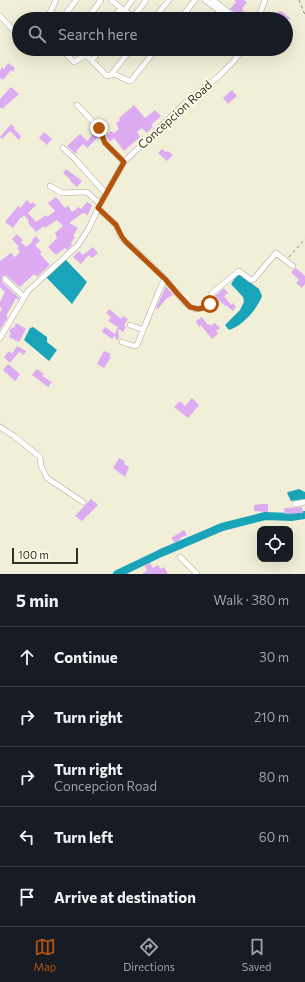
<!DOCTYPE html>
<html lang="en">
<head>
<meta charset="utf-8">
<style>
  body { margin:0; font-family:Commissioner,sans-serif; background:#20242c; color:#f1f3f6 }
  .controls { position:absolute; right:12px; bottom:12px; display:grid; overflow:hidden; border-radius:8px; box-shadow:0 4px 16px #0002 }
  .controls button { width:36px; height:36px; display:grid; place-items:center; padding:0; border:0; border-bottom:1px solid #363941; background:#171b24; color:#f1f3f6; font:20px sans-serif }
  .scale { position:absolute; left:12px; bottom:10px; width:66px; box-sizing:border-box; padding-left:4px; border:2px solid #333129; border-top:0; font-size:11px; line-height:14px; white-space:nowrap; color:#333129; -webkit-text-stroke:3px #fefce9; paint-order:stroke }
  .stop { position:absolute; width:12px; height:12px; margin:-9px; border:3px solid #b45309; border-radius:50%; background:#fff }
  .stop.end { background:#b45309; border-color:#fff; box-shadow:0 1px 4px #0008 }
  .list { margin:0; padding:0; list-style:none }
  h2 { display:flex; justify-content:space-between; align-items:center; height:52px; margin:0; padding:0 16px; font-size:17px }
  h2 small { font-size:13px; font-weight:400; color:#9ea1a6 }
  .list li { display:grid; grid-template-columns:26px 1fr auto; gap:12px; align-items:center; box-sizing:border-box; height:60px; padding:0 16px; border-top:1px solid #363941 }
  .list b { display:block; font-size:15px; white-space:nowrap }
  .list p { margin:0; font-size:13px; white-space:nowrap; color:#9ea1a6 }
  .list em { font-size:13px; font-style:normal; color:#9ea1a6 }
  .icon { flex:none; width:22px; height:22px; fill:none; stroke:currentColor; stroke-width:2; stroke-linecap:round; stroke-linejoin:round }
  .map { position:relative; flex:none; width:305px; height:574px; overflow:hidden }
  .search { position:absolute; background:#171b24; box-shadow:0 4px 16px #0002; left:12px; right:12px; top:12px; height:44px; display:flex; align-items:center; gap:10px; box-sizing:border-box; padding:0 14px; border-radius:22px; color:#9ea1a6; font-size:15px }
  .sheet { height:352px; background:#171b24 }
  nav { display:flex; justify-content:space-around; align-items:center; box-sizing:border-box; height:56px; border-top:1px solid #363941; background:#171b24; font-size:11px; color:#9ea1a6 }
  nav a { display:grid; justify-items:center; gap:2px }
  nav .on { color:#b45309 }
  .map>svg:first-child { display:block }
  .water { fill:#1aa4b9 }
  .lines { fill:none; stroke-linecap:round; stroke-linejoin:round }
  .river { stroke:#1aa4b9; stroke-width:8 }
  .building { fill:#dcabf2 }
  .minor-casing { stroke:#ada994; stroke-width:6 }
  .path { stroke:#8a8879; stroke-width:1; stroke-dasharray:3 3; stroke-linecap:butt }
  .minor { stroke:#fff; stroke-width:5 }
  .route { stroke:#b45309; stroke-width:5 }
  .labels { text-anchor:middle; stroke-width:3.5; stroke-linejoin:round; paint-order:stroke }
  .street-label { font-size:12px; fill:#333129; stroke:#fefce9 }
</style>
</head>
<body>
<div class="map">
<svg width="305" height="574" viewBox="0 0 305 574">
  <rect width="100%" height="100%" fill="#f2efd8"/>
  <path class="water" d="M65,259L87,282L72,304L46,277Z
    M238,273L259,289L262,296C257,309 243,326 229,330L225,325L240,310L244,302L243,297L231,284Z
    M33,327L47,337V342L57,350L49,361L24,340L30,328Z
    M299,489L305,492V499L291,501L287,493L288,492Z"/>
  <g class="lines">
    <path class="river" d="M117,574L161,553L222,527L265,516L291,517L305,515"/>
  </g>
  <path class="building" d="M234,0H244L247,2L242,9L247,14L244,17L242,14L240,16L230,9L236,2Z
    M279,11L280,12L281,11L291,19H267L263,16L266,13L273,19Z
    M8,63L15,68L13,72L11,70L3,80L0,78V71L2,67L4,69Z
    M11,87L19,94L2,109L0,107V99Z
    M232,90L237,96L228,104L223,98Z
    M134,105L145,118L155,110L161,116L151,125L153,127L147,133L142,128L137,132L140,137L124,151L114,138L110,142L106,136L111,131L114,133L119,129L116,123L120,120L119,118Z
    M11,124L15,128L14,129L21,136L19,140L10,131L2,139L0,137Z
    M44,132L52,139L47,145L39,138Z
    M94,133L98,137L87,148L83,144L76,151L77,152L76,154L67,146L80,134L87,141Z
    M162,149L166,152L168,151L173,155L167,161L158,153Z
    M66,169L82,181L77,187L70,181L71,180L63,173Z
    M56,197L65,208L68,206L72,212L79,207L81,209L87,202L92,205L88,215L83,213L69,223L78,228L73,236L75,237L71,243L72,245L67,250L65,248L56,255L48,247L57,238L55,233L63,226L57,220L45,228L44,226L36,232L28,223L29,221L24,215L22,218L21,217L13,228L5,222L18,206L20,208L27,200L31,204L33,202L36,205L28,213L36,222L46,215L47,217L55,211L48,203Z
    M17,234L23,240L21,242L26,247L33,241L32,240L36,236L40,241L35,245L42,252L40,254L50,265L37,277L34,274L20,287L7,276L4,275L2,277V282L19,298L18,300L16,298L6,316L8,317L0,330V313L2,308L0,307V302L5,292L0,287V261L11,253L15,257L20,252L17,248L19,247L12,239Z
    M93,247L98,253L92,258L89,255L81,264L73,257L79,251L83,255Z
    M296,268L305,276V284L302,288L296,283L299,280L291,272Z
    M166,286L173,295L166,299L158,309L156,308Z
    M224,288L228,293L224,296L231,305L233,303L236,307L233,311L226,305L225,306L215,296Z
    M109,309L121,319L123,316L128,319L124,325L126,327L123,332L118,329L119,339L116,340L115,335L112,339L102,332L105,327L115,334L118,327L108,321L111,317L106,313Z
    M202,317L208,325L209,324L211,326L215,323L220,328L216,331L218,334L212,339L201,325L199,327L196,321Z
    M16,323L26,329L19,342L9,337L11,333L9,332L12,327L14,328Z
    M17,346L26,351L24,355L19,352L10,363L4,357L9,351L12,354Z
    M104,351L111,354L109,357H111L104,368L97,364Z
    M8,364L20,374L15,381L3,370Z
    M37,369L44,374L42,376L52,382L48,387L32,375Z
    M192,398L199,405L188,418L174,407L180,401L185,406Z
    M119,458L125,461L124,464L129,467L125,477L113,468Z
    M91,499L98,505L82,521L75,516Z
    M262,504H268V512L254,511V505Z
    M302,507L303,513L285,514L284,508Z
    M184,530L187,535L180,538V540L175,543L171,538Z
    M150,563L153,568L158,565L161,569L164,567L168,574H142L147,571L145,565Z"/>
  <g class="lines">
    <g class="minor-casing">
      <path id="minor" d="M111,0L133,18L146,0
        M205,0L230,19
        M213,0L237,19
        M125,10L132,0
        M0,16L19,36
        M47,19L56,0
        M62,19L76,0
        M87,19L101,0
        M113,19L121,8
        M123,19L128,13
        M154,19L169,0
        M180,19L195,0
        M258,19L265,0
        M61,49L74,62L86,55L107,76L114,74L129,81H131L156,49
        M86,55L90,49
        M92,60L101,49
        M111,75L131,49
        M77,105L99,128L105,143L124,162
        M63,148L75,159L106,194
        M50,186L62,193L85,192L88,193L100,204
        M98,208L116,225L121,237L126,242C139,254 153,266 165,279C173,287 181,300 190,307C196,312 204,307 210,304L212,293L239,271L251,280L254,279L276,253L293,266
        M5,279L24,297
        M130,325L143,330
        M0,338L28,291L78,245L89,228L100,204L124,162L186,102L219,76L234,61L242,49
        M122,342L134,346L137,345L161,286L165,279
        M0,427L14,436L40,457L41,466L47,478L83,502
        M295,504L305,502
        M180,557L197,574"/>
    </g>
    <path class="path" d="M299,0L305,15
      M289,257L305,239"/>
    <use href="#minor" class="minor"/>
  </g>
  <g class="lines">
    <path class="route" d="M99,128L105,143L124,162L98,208L116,225L122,237L126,242L165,279L177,293L190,307L198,309L203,308L210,304"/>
  </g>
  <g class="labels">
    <g class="street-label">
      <text transform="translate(175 115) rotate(-42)" y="4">Concepcion Road</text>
    </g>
  </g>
</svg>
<div class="controls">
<button><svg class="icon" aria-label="locate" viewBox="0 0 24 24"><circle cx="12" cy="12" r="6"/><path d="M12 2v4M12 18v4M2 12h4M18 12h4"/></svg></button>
</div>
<div class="scale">100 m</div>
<div class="stop" style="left:210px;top:304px"></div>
<div class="stop end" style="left:99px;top:128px"></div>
<div class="search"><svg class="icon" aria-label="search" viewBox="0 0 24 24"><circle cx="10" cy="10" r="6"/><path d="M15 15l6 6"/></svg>Search here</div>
</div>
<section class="sheet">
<h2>5 min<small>Walk · 380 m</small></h2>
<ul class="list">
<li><svg class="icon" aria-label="ahead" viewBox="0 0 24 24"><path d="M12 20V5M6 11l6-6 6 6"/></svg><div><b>Continue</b></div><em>30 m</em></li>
<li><svg class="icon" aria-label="right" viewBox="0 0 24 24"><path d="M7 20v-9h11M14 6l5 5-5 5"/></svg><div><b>Turn right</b></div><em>210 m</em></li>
<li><svg class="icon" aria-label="right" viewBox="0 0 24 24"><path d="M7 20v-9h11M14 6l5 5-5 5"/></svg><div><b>Turn right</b><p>Concepcion Road</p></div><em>80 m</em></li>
<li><svg class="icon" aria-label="left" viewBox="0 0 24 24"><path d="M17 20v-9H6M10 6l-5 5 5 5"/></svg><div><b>Turn left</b></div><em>60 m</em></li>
<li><svg class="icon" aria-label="arrive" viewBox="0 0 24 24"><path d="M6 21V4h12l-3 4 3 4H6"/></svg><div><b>Arrive at destination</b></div></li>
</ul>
</section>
<nav>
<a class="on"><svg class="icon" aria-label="map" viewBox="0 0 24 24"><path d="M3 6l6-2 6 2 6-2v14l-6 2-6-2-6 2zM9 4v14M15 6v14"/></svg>Map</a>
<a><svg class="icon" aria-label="directions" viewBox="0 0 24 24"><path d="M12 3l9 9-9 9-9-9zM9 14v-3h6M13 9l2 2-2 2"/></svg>Directions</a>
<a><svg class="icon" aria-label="saved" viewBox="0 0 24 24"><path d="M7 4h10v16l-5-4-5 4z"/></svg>Saved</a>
</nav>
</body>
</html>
